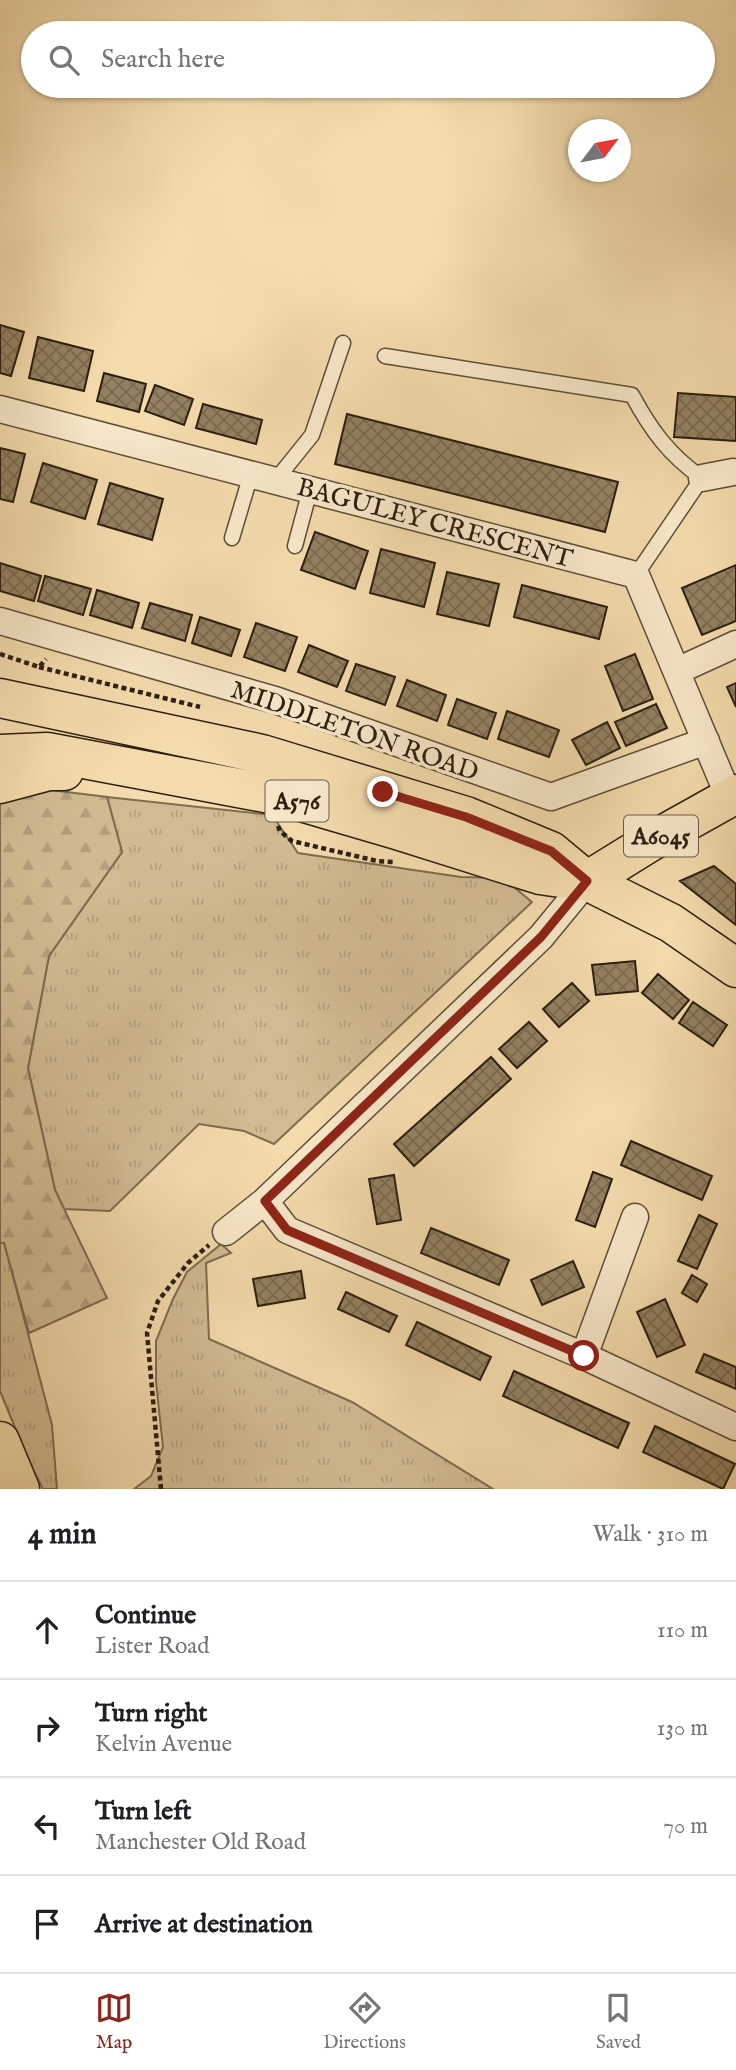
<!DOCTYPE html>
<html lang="en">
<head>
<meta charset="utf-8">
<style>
  body { margin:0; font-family:"IM FELL English",serif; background:#f6f6f6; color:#202124 }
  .compass { position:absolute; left:568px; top:119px; width:63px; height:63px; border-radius:50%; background:#fff; box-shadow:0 2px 5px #0004; rotate:58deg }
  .stop { position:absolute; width:21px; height:21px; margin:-16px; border:5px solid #8f2418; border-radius:50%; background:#fff }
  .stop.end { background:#8f2418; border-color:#fff; box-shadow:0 2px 7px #0008 }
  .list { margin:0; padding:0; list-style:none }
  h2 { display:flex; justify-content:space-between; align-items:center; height:91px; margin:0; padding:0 28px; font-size:30px }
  h2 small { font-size:23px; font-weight:400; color:#757577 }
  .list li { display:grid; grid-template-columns:46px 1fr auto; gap:21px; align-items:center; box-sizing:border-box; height:98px; padding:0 28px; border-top:2px solid #e0e0e0 }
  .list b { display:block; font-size:26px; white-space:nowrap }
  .list p { margin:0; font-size:23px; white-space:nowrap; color:#757577 }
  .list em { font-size:23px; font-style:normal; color:#757577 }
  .icon { flex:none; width:38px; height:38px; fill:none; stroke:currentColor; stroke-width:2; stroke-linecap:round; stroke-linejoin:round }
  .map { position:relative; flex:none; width:736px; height:1489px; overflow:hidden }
  .search { position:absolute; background:#fff; box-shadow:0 2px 5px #0004; left:21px; right:21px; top:21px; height:77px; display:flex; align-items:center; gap:18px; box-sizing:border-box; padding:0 24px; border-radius:38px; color:#757577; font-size:26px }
  .sheet { height:483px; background:#fff }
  nav { display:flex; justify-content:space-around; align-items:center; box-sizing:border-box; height:98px; border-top:2px solid #e0e0e0; background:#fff; font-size:19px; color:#757577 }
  nav a { display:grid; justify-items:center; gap:4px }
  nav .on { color:#8f2418 }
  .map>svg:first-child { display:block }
  .grass { fill:url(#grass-tufts); stroke:#7e6d50; stroke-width:2 }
  .forest { fill:url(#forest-firs); stroke:#7e6d50; stroke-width:2 }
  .building { fill:url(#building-cross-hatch); stroke:#2b1f0f; stroke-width:2 }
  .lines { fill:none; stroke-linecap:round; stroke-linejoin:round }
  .lane-casing { stroke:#5d4e36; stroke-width:17 }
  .street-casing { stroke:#5d4e36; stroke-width:29 }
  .primary-casing { stroke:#2b1f0f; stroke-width:41 }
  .highway-casing { stroke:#2b1f0f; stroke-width:41 }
  .path { stroke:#2b1f0f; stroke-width:4.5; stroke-dasharray:5 3.5; stroke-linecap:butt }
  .lane { stroke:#f8e8ca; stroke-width:14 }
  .street { stroke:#f8e8ca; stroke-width:26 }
  .primary { stroke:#f4dbad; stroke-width:38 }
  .highway { stroke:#f4dbad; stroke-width:38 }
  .route { stroke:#8f2418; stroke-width:9 }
  .labels { text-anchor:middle; stroke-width:7; stroke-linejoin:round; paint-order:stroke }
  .shield { fill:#f8e8ca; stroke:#685b47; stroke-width:2 }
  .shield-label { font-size:24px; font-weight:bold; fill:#2b1f0f }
  .street-label { font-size:26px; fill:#2b1f0f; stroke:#f8e8ca }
</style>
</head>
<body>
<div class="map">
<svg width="736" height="1489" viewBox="0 0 736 1489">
  <defs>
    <pattern id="grass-tufts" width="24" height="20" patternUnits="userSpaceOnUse" patternTransform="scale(1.75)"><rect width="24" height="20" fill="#d2bb92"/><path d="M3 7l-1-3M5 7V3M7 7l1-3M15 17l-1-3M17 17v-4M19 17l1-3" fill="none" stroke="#b4a07d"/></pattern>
    <pattern id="forest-firs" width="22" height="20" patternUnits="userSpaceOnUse" patternTransform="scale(1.75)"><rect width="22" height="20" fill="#d2bb92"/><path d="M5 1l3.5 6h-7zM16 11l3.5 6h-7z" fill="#b4a07d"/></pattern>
    <pattern id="building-cross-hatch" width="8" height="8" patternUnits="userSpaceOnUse" patternTransform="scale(1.75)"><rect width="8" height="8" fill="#948161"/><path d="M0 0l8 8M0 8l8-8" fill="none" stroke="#79694e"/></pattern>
  </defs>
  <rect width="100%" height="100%" fill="#f4dbad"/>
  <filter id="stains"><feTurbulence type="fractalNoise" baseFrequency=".00286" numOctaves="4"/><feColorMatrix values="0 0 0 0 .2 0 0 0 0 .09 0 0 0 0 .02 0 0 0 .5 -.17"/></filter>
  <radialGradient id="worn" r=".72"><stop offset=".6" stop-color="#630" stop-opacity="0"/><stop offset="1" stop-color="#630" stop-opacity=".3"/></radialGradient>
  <path class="grass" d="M107,797L272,815L298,853L461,877L503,878L532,902L274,1144L244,1131L199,1124L110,1211L64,1209L55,1190L28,1068L49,956L122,852Z
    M4,1242L52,1425L57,1489H43L30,1464L0,1391V1243Z
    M221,1244L231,1253L206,1263L209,1339L352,1402L493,1489H134L151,1476L163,1447L156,1382V1341L173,1299L187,1272Z"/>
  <path class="forest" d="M42,789L107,797L122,852L49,956L28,1068L55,1190L107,1298L29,1333L4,1243H0V799Z"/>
  <path class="building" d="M0,325L24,332L11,376L0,373Z
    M38,337L93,351L84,391L29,378Z
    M104,373L146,384L139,412L97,401Z
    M155,385L193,399L184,425L145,411Z
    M678,393L736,397V441L674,437Z
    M203,404L262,420L256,444L196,428Z
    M347,414L618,482L605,532L335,464Z
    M0,448L25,454L13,502L0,499Z
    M43,463L97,480L85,519L31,502Z
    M110,483L163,499L152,540L98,524Z
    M315,532L368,551L355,589L301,570Z
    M381,549L435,563L424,607L370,593Z
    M0,563L41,576L34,601L0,591Z
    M736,565V621L702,635L682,588Z
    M447,572L499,584L489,626L437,614Z
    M45,576L91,589L83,615L38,601Z
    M522,585L607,607L599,639L514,617Z
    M97,590L139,603L132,628L90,615Z
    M150,603L192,615L185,641L142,628Z
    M200,617L240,630L231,656L192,643Z
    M256,623L297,637L285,671L244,657Z
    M309,645L348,661L337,687L298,672Z
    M635,654L653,699L623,711L605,666Z
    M356,664L395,677L385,705L346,691Z
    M407,680L446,695L437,721L397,706Z
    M736,683V707L727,687Z
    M457,699L496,713L487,739L448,725Z
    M656,704L667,728L626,746L615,722Z
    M507,711L559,730L549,757L498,739Z
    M607,722L620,748L586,765L572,740Z
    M714,866L736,884V925L680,881Z
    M635,961L638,991L596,995L592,965Z
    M658,974L689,1000L673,1019L642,993Z
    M572,983L589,1001L559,1027L543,1009Z
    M693,1002L727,1025L713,1046L679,1023Z
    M529,1022L547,1041L517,1068L499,1049Z
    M491,1057L511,1079L414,1166L394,1144Z
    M631,1141L712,1176L702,1200L621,1165Z
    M593,1172L612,1179L595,1227L576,1220Z
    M394,1175L401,1220L377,1224L369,1179Z
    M699,1215L717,1224L697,1269L678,1261Z
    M431,1228L509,1260L499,1285L421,1253Z
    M573,1261L584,1287L542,1305L531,1280Z
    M301,1271L305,1298L258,1306L253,1279Z
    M692,1275L707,1284L697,1302L682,1293Z
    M346,1292L397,1316L389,1332L338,1309Z
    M665,1299L685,1345L657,1357L637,1312Z
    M417,1322L491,1357L480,1380L406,1345Z
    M704,1354L736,1367V1389L696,1372Z
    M514,1371L629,1423L618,1448L503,1396Z
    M655,1426L735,1464L723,1489L643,1452Z"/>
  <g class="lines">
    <g class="lane-casing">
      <path id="lane" d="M385,356L632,395C651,430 669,455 702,478L636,575
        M275,481L312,435L343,343
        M232,538L251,474
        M295,546L310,490"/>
    </g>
    <g class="street-casing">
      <path id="street" d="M0,409L636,575L729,797
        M702,478L733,472
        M0,621L275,700L551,797L706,741
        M677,671L736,644
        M265,1201L287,1230L584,1356L736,1427
        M226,1232L265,1201L541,937L587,881
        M584,1356L635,1217"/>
    </g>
    <g class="primary-casing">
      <path id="primary" d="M0,698L262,754L466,816L551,851L587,881L671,923L736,968
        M0,754L47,752L281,796L397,830L540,875L581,881
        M0,784L49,771H64
        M587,881L650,842L736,794"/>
    </g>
    <g class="highway-casing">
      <path id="highway" d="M0,1441L20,1489"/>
    </g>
    <path class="path" d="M0,654L39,667L46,659
      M39,667L200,707
      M278,826L280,831L292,841L377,861L393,862
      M161,1489L147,1333L158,1301L188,1263L209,1245"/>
    <use href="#lane" class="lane"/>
    <use href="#street" class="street"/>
    <use href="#primary" class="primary"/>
    <use href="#highway" class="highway"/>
  </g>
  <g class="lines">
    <path class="route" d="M383,792L466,817L551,851L587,881L541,937L265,1201L287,1230L584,1356"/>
  </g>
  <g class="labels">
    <g class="shield">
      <rect x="265.5" y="780.5" width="63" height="41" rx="5"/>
      <rect x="624" y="815.5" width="74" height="41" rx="5"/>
    </g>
    <g class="shield-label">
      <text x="297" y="809">A576</text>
      <text x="661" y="844">A6045</text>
    </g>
    <g class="street-label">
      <text transform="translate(435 522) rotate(15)" y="9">BAGULEY CRESCENT</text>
      <text transform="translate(355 730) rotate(19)" y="9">MIDDLETON ROAD</text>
    </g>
  </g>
  <rect width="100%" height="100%" filter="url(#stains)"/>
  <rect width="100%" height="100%" fill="url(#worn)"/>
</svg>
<svg class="compass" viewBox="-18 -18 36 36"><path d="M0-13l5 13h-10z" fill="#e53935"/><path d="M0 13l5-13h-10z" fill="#757577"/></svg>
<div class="stop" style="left:584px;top:1356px"></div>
<div class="stop end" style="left:383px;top:792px"></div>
<div class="search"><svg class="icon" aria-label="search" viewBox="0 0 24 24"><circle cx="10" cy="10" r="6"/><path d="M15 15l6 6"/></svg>Search here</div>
</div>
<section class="sheet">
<h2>4 min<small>Walk · 310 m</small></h2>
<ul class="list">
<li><svg class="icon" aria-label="ahead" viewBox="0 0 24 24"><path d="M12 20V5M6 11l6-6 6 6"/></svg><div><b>Continue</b><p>Lister Road</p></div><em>110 m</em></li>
<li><svg class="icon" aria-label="right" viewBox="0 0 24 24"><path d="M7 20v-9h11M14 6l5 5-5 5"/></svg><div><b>Turn right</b><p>Kelvin Avenue</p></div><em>130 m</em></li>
<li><svg class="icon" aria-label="left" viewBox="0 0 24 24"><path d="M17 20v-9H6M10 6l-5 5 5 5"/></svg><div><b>Turn left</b><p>Manchester Old Road</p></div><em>70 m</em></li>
<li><svg class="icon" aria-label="arrive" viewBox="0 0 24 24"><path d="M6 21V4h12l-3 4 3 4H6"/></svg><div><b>Arrive at destination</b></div></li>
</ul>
</section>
<nav>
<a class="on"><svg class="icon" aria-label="map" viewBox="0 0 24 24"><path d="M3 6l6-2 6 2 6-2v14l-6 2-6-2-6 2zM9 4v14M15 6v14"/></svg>Map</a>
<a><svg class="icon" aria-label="directions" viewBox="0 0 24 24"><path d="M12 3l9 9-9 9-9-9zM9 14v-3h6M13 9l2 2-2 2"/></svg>Directions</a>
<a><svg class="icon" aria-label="saved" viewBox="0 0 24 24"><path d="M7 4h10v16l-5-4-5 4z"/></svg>Saved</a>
</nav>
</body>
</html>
